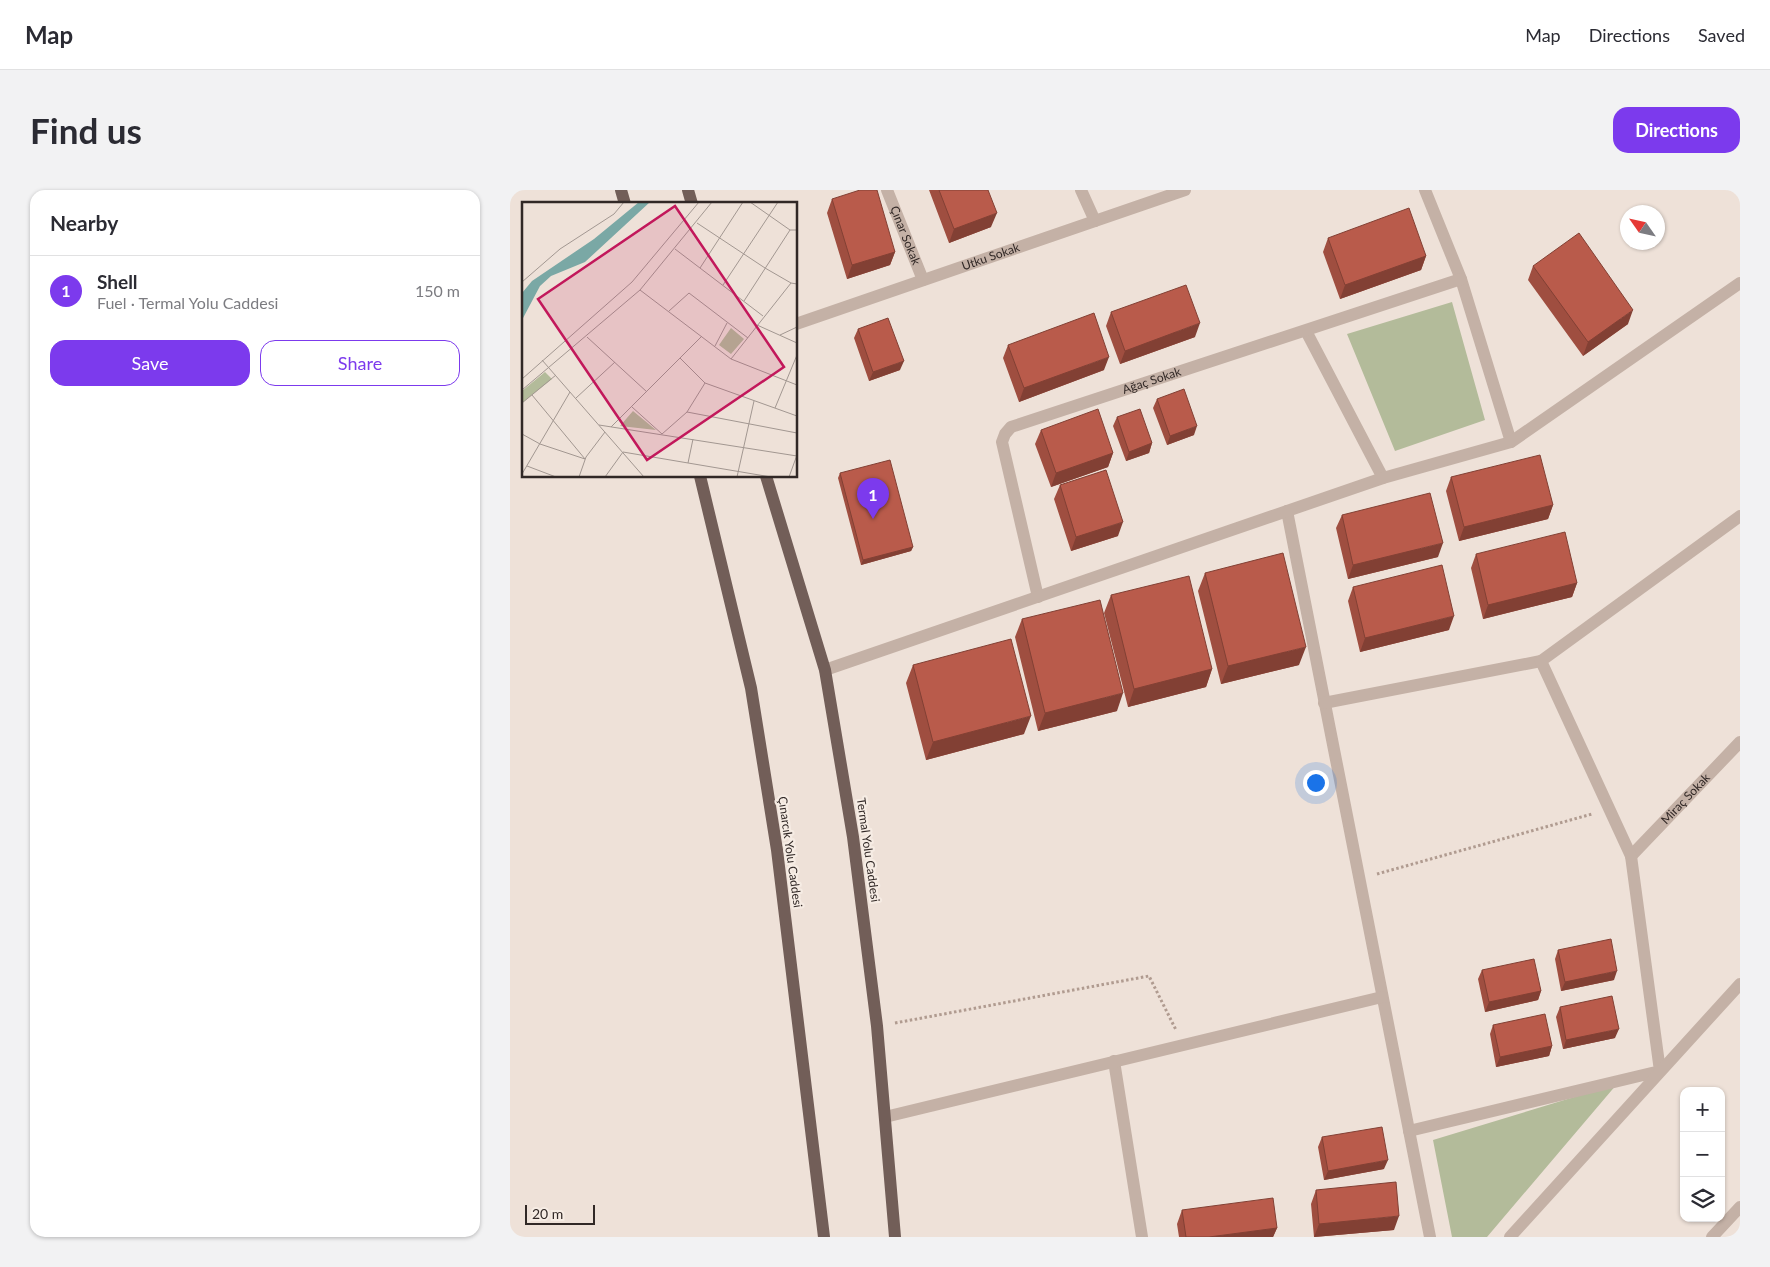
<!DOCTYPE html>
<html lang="en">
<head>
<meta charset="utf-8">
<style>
  body { margin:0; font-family:Lato,sans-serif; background:#f2f2f3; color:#2b2b33 }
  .controls { position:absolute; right:15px; bottom:15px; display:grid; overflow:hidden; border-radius:10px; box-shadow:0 1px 4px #0004 }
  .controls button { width:45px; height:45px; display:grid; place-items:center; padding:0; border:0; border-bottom:1px solid #e1e1e2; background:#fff; color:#2b2b33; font:25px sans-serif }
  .compass { position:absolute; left:1110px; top:15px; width:45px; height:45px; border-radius:50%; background:#fff; box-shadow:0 1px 4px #0004; rotate:304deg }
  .scale { position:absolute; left:15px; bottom:12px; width:70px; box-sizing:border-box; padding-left:5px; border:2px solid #312826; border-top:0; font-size:14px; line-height:18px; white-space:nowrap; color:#312826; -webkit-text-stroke:4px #f6ece4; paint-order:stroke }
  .you { position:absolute; left:805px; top:592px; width:18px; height:18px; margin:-12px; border:4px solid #fff; border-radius:50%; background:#1a73e8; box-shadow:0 0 0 8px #1a73e833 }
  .badge { display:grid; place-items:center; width:32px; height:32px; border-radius:50%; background:#7c3aed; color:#fff; font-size:16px; font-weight:700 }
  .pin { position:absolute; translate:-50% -41px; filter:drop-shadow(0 1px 2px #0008) }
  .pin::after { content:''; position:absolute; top:26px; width:18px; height:15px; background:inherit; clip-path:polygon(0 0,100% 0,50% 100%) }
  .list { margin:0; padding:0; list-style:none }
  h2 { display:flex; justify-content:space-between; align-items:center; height:65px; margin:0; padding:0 20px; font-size:21px }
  h2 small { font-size:16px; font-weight:400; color:#7c7c81 }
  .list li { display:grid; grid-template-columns:32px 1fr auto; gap:15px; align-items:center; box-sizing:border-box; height:70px; padding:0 20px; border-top:1px solid #e1e1e2 }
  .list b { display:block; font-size:19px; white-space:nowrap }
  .list p { margin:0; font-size:16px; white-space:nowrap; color:#7c7c81 }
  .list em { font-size:16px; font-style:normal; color:#7c7c81 }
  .actions { display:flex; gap:10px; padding:15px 20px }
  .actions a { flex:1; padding:11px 0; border:1px solid #7c3aed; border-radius:15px; text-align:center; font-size:18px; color:#7c3aed }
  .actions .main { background:#7c3aed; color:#fff }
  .icon { flex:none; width:28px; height:28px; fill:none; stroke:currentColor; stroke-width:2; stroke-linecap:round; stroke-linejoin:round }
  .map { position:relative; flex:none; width:1230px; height:1047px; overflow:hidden; border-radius:15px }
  header { display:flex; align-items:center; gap:30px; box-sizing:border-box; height:70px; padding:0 25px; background:#fff; border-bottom:1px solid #e1e1e2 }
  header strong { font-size:24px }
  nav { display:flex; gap:28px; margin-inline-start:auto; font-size:18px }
  .intro { display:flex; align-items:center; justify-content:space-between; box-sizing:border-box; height:120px; padding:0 30px }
  h1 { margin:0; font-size:35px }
  .button { padding:12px 22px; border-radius:15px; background:#7c3aed; color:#fff; font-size:18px; font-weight:700 }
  main { display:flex; gap:30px; padding:0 30px }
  aside { flex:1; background:#fff; border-radius:15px; box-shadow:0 1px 4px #0004 }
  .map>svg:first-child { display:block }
  .green { fill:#b3bb9a }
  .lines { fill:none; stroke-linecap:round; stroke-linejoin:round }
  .path { stroke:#b09b90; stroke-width:3; stroke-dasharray:2.5 2.5; stroke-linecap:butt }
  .minor { stroke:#c4b1a6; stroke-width:12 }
  .major { stroke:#725e58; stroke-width:12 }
  .wall { fill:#9f4e40 }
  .shaded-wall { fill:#824034 }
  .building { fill:#b95b4b; stroke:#824034 }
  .labels { text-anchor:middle; stroke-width:4.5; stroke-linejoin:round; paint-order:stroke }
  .street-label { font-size:12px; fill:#312826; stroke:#f6ece4 }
  .inset-road { fill:none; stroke:#a29791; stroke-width:1 }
  .view { fill:#c2185b; fill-opacity:0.15; stroke:#c2185b; stroke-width:2.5 }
  .inset-edge { fill:none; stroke:#312826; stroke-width:2.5 }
</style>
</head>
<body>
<header>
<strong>Map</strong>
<nav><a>Map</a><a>Directions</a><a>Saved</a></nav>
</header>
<div class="intro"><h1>Find us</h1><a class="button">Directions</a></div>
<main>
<aside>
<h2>Nearby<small></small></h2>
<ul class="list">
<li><span class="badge">1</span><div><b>Shell</b><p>Fuel · Termal Yolu Caddesi</p></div><em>150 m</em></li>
</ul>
<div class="actions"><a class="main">Save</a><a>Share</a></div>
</aside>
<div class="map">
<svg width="1230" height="1047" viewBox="0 0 1230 1047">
  <rect width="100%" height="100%" fill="#eee1d8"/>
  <path class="green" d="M942,112L975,230L885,261L837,144Z
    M1107,894L977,1047H942L923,950Z"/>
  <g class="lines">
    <path class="path" d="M867,684L1082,624
      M385,833L639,786L666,840"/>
    <g class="minor">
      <path id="s1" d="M377,0L413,90"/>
      <path d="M571,0L585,31"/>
      <path d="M915,0L951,89L1001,252"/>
      <path id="s2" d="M286,134L675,0"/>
      <path d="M796,141L873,288"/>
      <path d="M777,321L920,1047"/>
      <path id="s3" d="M528,407L492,252L495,244L501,237L951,89"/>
      <path d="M315,480L873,288L1001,252L1230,93"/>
      <path d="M814,513L1031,471"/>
      <path id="s4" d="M1121,666L1230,552"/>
      <path d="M604,871L632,1047"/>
      <path d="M375,927L872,807"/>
      <path d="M899,941L1150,881L1121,666L1031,471L1230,326"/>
      <path d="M1000,1047L1230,794"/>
      <path d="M1202,1047L1230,1017"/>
    </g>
    <path class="major" d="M111,0L115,14
      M178,0L182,14
      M190,286L241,498L267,660L314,1047
      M256,286L315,480L343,647L367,836L385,1047"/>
  </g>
  <path class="wall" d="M419,0H478L481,37L439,53Z
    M322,9L385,62L380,75L337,89L317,23Z
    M818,48L916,66L911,80L830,109L813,62Z
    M1023,76L1118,134L1073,166L1018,90Z
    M601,122L685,147L610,174L596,136Z
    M348,139L390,180L359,191L344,148Z
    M498,155L594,180L509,212L493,168Z
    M647,209L684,245L657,255L643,218Z
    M607,227L642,253L639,263L616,271L603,236Z
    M531,240L603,263L598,277L541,297L525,254Z
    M330,283L403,357L401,361L351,375L328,288Z
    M941,287L1043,315L1038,329L949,351L936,301Z
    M550,295L608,346L561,361L544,309Z
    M832,325L928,367L838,389L826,338Z
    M966,364L1067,393L1062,407L973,429L961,378Z
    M695,383L789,475L711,494L688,401Z
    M843,397L939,440L850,462L838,411Z
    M601,405L702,479L696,497L618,517L594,423Z
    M512,429L607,521L528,541L505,447Z
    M403,475L514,544L416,570L396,493Z
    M1048,760L1104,790L1051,801L1045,769Z
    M972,780L1031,801L1028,810L975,822L968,789Z
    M1050,817L1105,848L1053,859L1046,827Z
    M983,835L1042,856L1039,866L986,877L980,844Z
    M812,947L874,979L814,990L808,957Z
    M806,1000L884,1040L804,1047L801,1014Z
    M672,1020L767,1038L763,1047H669L667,1034Z"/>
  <path class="shaded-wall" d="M487,23L481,37L439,53L444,39Z
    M385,62L380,75L337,89L342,75Z
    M916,66L911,80L830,109L835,95Z
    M1123,120L1118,134L1073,166L1078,152Z
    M690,133L685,147L610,174L615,161Z
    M599,167L594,180L509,212L514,198Z
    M394,171L390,180L359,191L363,182Z
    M687,236L684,245L657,255L660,246Z
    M642,253L639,263L616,271L619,262Z
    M603,263L598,277L541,297L546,283Z
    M1043,315L1038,329L949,351L954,337Z
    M613,332L608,346L561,361L566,347Z
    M933,353L928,367L838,389L843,375Z
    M403,357L401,361L351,375L353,370Z
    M1067,393L1062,407L973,429L978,415Z
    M944,426L939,440L850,462L855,448Z
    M796,457L789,475L711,494L718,476Z
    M702,479L696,497L618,517L624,499Z
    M613,503L607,521L528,541L535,523Z
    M521,526L514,544L416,570L423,552Z
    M1107,781L1104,790L1051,801L1055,792Z
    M1031,801L1028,810L975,822L979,812Z
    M1109,839L1105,848L1053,859L1056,850Z
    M1042,856L1039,866L986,877L990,867Z
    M878,970L874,979L814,990L818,981Z
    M889,1026L884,1040L804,1047L809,1034Z
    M767,1038L763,1047H699Z"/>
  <path class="building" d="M350,0H367L385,62L342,75L322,9Z
    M429,0H478L487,23L444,39Z
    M899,18L916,66L835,95L818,48Z
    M1069,43L1123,120L1078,152L1023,76Z
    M676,95L690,133L615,161L601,122Z
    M584,123L599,167L514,198L498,155Z
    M378,128L394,171L363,182L348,139Z
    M674,199L687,236L660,246L647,209Z
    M588,219L603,263L546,283L531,240Z
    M630,219L642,253L619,262L607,227Z
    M1030,265L1043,315L954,337L941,287Z
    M380,270L403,357L353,370L330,283Z
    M596,280L613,332L566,347L550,295Z
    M920,303L933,353L843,375L832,325Z
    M1055,342L1067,393L978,415L966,364Z
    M773,363L796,457L718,476L695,383Z
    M932,375L944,426L855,448L843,397Z
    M679,386L702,479L624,499L601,405Z
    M590,410L613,503L535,523L512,429Z
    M501,449L521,526L423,552L403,475Z
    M1101,749L1107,781L1055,792L1048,760Z
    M1024,769L1031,801L979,812L972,780Z
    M1102,806L1109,839L1056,850L1050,817Z
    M1035,824L1042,856L990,867L983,835Z
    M872,937L878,970L818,981L812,947Z
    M886,992L889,1026L809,1034L806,1000Z
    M763,1008L767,1038L699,1047H676L672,1020Z"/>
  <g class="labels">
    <g class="street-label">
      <text dy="4" stroke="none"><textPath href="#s1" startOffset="49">Çınar Sokak</textPath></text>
      <text dy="4" stroke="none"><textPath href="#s2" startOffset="206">Utku Sokak</textPath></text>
      <text dy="4" stroke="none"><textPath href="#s3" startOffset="325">Ağaç Sokak</textPath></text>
      <text dy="4" stroke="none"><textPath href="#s4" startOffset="79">Miraç Sokak</textPath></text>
      <text transform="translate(358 660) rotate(82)" y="4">Termal Yolu Caddesi</text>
      <text transform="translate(280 662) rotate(82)" y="4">Çınarcık Yolu Caddesi</text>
    </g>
  </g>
  <g transform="translate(12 12)">
    <rect width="275" height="275" fill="#eee1d8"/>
    <path d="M209,126L222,137L209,152L197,143ZM23,170L30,177L0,201V189ZM111,209L134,228L98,224Z" fill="#b3bb9a"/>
    <path d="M117,0H128L63,60L29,74L18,84L0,118V91L10,79L72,37Z" fill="#7aa8a5"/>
    <path class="inset-road" d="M228,0L268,28H275M175,21L243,66L269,81L275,82M153,47L241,114M178,66L221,0M0,80L38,47L92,12L102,0M201,83L256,0M118,88L209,157L275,183M222,99L268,28M147,109L167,91L226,136M235,123L275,141M258,133L275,125M65,135L125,190M193,144L205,121M158,156L183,181M209,157L269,81M20,158L122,275M0,177L110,80L177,0M0,188L118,88L190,0M10,193L63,257M54,196L93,160M0,201L34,173M110,205L140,232L165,210L183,181L275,214M253,206L275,153M165,210L275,231M77,223L275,254M89,225L180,134M0,232L18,242L63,257M166,261L171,237M5,264L34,275M0,272L48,190M57,275L64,255L83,230M83,275L101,250L249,275M215,275L232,199M267,275L275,253"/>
    <path class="view" d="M153,4L262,165L125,258L16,97Z"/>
    <rect width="275" height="275" class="inset-edge"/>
  </g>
</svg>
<div class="controls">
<button>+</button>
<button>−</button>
<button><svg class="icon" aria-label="layers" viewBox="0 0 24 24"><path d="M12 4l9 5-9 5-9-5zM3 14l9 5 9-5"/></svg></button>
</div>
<svg class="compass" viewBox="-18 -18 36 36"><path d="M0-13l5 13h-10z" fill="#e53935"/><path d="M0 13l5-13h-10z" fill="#7c7c81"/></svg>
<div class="scale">20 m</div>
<div class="you"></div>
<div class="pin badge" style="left:363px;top:329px">1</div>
</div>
</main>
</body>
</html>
